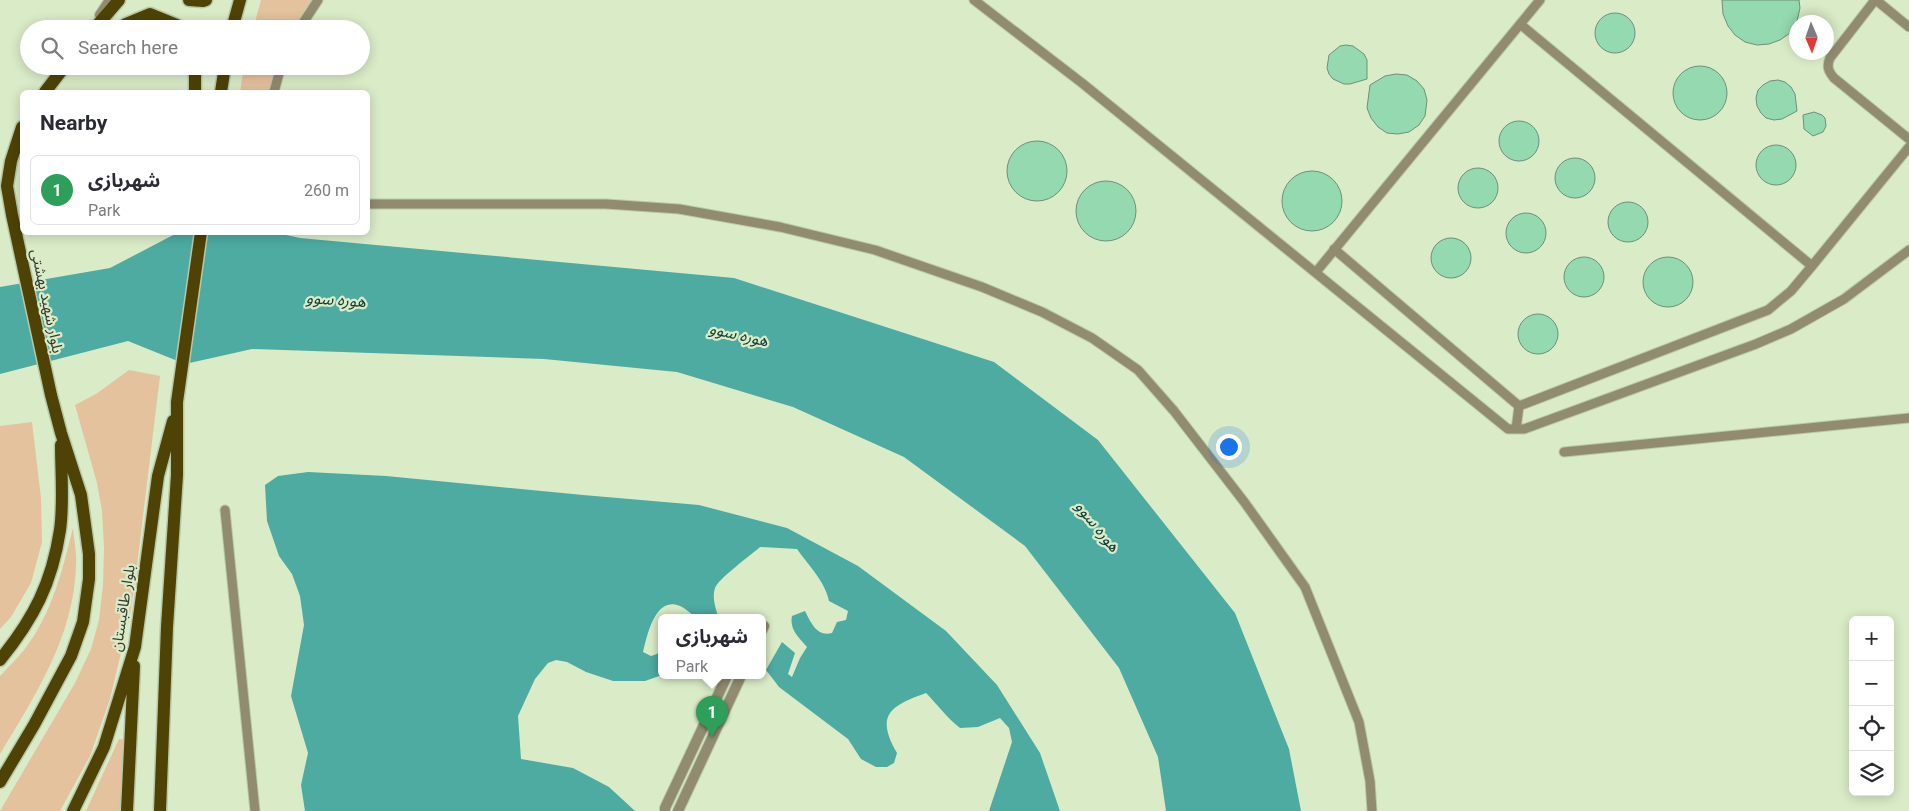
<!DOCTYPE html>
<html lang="en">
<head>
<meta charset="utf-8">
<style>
  body { margin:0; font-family:Roboto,"Noto Sans Arabic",sans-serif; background:#f2f2f3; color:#2b2b33 }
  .controls { position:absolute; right:15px; bottom:15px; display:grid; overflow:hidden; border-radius:8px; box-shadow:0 2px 12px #0003 }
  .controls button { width:45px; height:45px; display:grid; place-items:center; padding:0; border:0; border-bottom:1px solid #e1e1e2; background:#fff; color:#2b2b33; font:25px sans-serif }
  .compass { position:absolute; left:1789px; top:15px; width:45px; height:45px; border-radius:50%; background:#fff; box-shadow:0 2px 12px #0003; rotate:178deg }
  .you { position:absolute; left:1228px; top:446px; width:18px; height:18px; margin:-12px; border:4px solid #fff; border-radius:50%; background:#1a73e8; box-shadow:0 0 0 8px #1a73e833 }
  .badge { display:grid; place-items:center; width:32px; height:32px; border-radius:50%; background:#5056cc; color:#fff; font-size:16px; font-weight:700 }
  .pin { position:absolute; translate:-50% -41px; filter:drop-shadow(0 1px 2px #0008) }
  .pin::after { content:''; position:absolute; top:26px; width:18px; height:15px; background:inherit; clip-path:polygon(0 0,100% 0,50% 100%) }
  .popup { position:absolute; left:658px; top:614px; width:108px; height:65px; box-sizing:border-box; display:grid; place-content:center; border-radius:8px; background:#fff; filter:drop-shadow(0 1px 4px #0005); font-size:16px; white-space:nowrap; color:#7c7c81 }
  .popup b { font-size:19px; color:#2b2b33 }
  .popup::after { content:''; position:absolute; left:50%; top:100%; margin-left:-10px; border:10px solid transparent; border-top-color:#fff }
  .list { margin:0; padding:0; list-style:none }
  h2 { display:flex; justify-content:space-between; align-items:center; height:65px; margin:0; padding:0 20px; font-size:21px }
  h2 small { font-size:16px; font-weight:400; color:#7c7c81 }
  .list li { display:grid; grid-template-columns:32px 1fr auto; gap:15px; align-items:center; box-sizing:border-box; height:70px; margin:0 10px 10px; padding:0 10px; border:1px solid #e1e1e2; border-radius:8px }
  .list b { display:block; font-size:19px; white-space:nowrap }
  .list p { margin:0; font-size:16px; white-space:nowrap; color:#7c7c81 }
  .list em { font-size:16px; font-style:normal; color:#7c7c81 }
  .icon { flex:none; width:28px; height:28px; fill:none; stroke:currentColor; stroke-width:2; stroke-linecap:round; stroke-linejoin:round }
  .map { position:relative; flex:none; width:1909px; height:811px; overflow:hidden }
  .search { position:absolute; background:#fff; box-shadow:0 2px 12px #0003; left:20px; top:20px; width:350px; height:55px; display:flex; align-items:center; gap:12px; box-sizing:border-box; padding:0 18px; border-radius:28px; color:#7c7c81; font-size:19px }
  .panel { position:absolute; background:#fff; box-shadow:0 2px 12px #0003; left:20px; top:90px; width:350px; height:145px; border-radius:8px }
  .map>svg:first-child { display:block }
  .green { fill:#e4c29e }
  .water { fill:#4daba2 }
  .building { fill:#95d9b0; stroke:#6e8f7a }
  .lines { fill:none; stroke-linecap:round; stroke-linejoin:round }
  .service-casing { stroke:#b9c8a9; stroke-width:11 }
  .pedestrian-casing { stroke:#b9c8a9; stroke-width:12 }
  .minor-casing { stroke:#b9c8a9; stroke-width:12 }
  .primary-casing { stroke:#b9c8a9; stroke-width:15 }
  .service { stroke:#918b6f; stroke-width:9 }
  .pedestrian { stroke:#918b6f; stroke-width:10 }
  .minor { stroke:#918b6f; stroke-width:10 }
  .primary { stroke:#4e4305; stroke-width:12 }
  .labels { text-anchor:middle; stroke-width:4.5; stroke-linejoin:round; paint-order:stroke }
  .street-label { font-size:15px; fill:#343b2d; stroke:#daebc8 }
  .water-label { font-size:16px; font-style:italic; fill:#103c38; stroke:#daebc8 }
</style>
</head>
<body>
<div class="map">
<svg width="1909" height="811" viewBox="0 0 1909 811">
  <rect width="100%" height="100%" fill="#daebc8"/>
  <path class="green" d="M261,0H315L296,29H253Z
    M244,66H279L272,92H240Z
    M129,370L160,376L135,582L130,615L110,699L90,756L60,811H0L75,683L91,649L99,620L103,585L104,548L102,511L97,483L75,405L96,394Z
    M32,422L41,498L42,542L31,583L11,617L0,629V426Z
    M73,528C74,540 77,553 76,566C74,636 35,696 0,754V676C8,667 17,659 24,650C52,614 62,571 73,528Z
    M119,739L126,740L120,811H86Z"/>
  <path class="water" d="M179,232L277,233L300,238L734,278L994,362L1098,440L1235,613L1289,749L1301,811H1166L1158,757L1119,668L1025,546L904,457L793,407L677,372L544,359L252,349L185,364L128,341L0,374V287L110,268Z
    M308,472L386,476L583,495L699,505L787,528L858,566L946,631L997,685L1040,753L1060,811H989L1012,742L1009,728L1000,718L978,727L960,728C947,718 938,705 926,693C890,706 875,715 897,753L894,763L887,767H876L861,759L848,739L779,687L766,670L782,642L795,653L788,674L792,677L800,658L807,647C800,638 789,630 792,616L805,611C811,623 817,637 832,633L837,622L846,620L848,611L829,601C825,581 808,565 797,549L760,547C751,555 718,579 715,588C712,597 715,607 718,616L716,618C711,618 705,619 700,618C693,617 687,609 680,606C655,595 647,636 643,652L651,656L657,654L662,648V675L645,681H613L586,672L567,662L556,660L548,663L535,679L518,716L521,759L573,768L609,787L635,811H305L301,785L308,753L291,696L304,625L300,596L292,574L279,556L267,521L265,485L278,476Z"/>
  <path class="building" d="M1722,0H1799L1800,8L1797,21L1790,33L1780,40L1769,44L1757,45L1745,42L1735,35L1728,26L1723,14Z
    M1595 33a20 20 0 1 1 40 0a20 20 0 1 1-40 0Z
    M1346,45L1353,46L1364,54L1367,60V79L1350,84H1344L1333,79L1329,74L1327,68L1329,55L1340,46Z
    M1673 93a27 27 0 1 1 54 0a27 27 0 1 1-54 0Z
    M1396,74L1407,75L1417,81L1424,89L1427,100L1425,116L1419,125L1409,132L1398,134L1387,133L1378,127L1371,118L1367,108L1370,85L1385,76Z
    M1778,80L1785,82L1791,87L1795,94L1797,111L1782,119L1774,120L1766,118L1761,113L1757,106L1756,98L1758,90L1763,85L1770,81Z
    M1814,112L1822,115L1825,118L1826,126L1823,132L1813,136L1804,129L1803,115Z
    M1499 141a20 20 0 1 1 40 0a20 20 0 1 1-40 0Z
    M1007 171a30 30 0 1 1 60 0a30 30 0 1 1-60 0Z
    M1756 165a20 20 0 1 1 40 0a20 20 0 1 1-40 0Z
    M1555 178a20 20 0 1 1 40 0a20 20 0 1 1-40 0Z
    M1458 188a20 20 0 1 1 40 0a20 20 0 1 1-40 0Z
    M1282 201a30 30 0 1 1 60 0a30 30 0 1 1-60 0Z
    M1076 211a30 30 0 1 1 60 0a30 30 0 1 1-60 0Z
    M1608 222a20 20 0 1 1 40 0a20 20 0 1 1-40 0Z
    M1506 233a20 20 0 1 1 40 0a20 20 0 1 1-40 0Z
    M1431 258a20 20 0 1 1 40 0a20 20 0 1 1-40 0Z
    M1643 282a25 25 0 1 1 50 0a25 25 0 1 1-50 0Z
    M1564 277a20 20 0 1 1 40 0a20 20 0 1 1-40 0Z
    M1518 334a20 20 0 1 1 40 0a20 20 0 1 1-40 0Z"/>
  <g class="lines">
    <g class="service-casing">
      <path id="service" d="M974,0L1082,83L1508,429H1524L1756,344L1791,329L1844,299L1909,250
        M1875,0L1830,58C1826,67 1829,72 1834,78L1909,139
        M1876,0L1909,27
        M1520,24L1812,266
        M299,29L318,0
        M274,92L281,66
        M368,204H606L679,209L780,227L875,250L982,287L1042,312L1092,338L1138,370L1174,411L1245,503L1305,587L1359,722L1370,781L1372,811
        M1334,249L1519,406
        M1316,272L1540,0
        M1519,406L1768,310L1791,291L1812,266L1909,147
        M1516,429L1519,406
        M1564,452L1909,418
        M225,510L255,811"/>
    </g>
    <g class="pedestrian-casing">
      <path id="pedestrian" d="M762,625L764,626L762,630
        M665,811V808L727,676
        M678,811L741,676"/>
    </g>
    <g class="minor-casing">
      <path id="minor" d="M100,15L110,0"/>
    </g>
    <g class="primary-casing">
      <path id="primary" d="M189,0L203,1L206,0
        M94,29L119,0
        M119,29L126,24L150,14L177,25L181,29
        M232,29L240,0
        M195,66V92
        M45,92L65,66
        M221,92L225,66
        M0,660C34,618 52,583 60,530C64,502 61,473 61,445
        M0,782L34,725L71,656L83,622L89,579V554L81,495L61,433L51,395L12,215L7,186L11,161L22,127
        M73,811L104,747L135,647L158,476L173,421
        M127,811L134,666
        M160,811L167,627L177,475V402L201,232"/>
    </g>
    <use href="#service" class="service"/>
    <use href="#pedestrian" class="pedestrian"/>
    <use href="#minor" class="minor"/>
    <use href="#primary" class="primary"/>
  </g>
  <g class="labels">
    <g class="street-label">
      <text transform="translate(47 301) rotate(78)" y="5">بلوار شهید بهشتی</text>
      <text transform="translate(123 608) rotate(-81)" y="5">بلوار طاقبستان</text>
    </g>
    <g class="water-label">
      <text transform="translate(336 299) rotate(4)" y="6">هوره سوو</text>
      <text transform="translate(739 334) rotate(13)" y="6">هوره سوو</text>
      <text transform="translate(1098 526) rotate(51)" y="6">هوره سوو</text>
    </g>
  </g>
</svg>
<div class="controls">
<button>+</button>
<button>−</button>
<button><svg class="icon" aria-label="locate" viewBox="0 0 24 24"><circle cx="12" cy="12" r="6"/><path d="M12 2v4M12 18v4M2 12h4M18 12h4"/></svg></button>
<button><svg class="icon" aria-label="layers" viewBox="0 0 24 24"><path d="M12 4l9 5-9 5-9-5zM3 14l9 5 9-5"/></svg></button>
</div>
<svg class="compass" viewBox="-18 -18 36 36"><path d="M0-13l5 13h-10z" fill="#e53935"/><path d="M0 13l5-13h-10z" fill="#7c7c81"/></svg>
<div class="you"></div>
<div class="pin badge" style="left:712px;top:737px;background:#2e9e5b">1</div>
<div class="popup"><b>شهربازی</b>Park</div>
<div class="search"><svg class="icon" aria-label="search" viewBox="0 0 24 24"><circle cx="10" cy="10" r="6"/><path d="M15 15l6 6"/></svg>Search here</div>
<section class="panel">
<h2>Nearby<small></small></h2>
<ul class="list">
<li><span class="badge" style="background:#2e9e5b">1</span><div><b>شهربازی</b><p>Park</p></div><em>260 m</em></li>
</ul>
</section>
</div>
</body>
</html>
